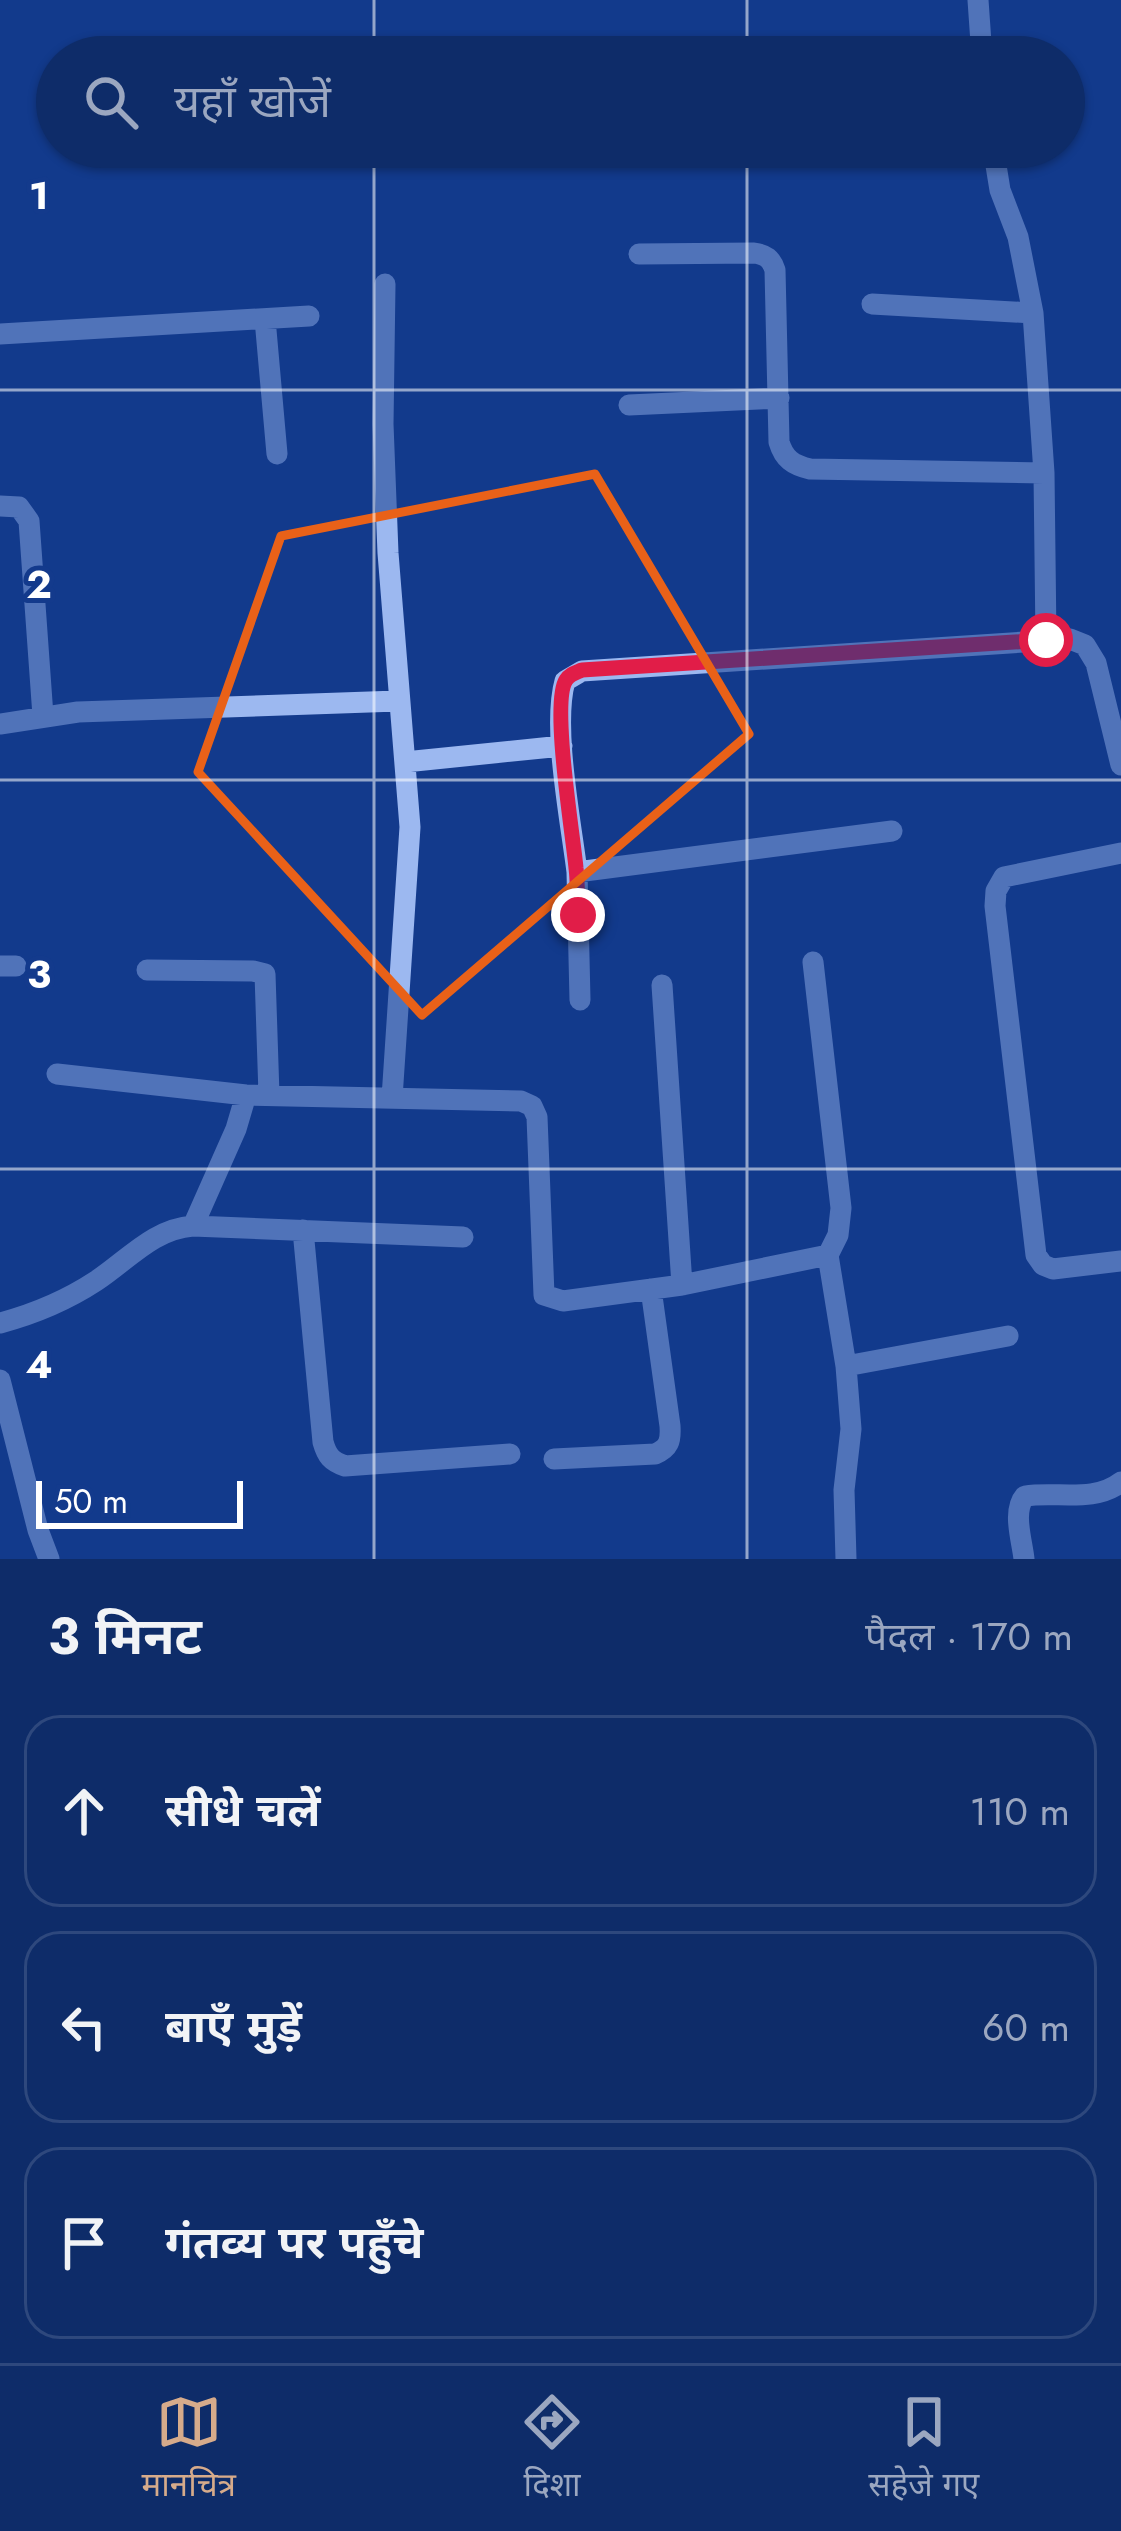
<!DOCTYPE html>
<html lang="hi">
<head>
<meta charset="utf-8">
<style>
  body { margin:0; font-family:Jost,"Noto Sans Devanagari",sans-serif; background:#1c3871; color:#f1f3f6 }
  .scale { position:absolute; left:36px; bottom:30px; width:207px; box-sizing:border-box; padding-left:12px; border:6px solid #fff; border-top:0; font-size:33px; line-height:42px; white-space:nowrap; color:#fff; -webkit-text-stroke:9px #133a8c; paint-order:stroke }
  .stop { position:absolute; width:36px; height:36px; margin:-27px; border:9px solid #e11d48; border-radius:50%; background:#fff }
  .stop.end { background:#e11d48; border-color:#fff; box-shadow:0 3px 12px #0008 }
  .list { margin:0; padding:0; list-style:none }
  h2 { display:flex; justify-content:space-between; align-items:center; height:156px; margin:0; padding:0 48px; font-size:51px }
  h2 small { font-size:39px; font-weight:400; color:#9ba7c0 }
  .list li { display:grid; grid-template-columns:78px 1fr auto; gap:36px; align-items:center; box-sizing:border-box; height:192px; margin:0 24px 24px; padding:0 24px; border:3px solid #2e487d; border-radius:36px }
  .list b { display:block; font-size:45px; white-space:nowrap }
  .list em { font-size:39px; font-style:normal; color:#9ba7c0 }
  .icon { flex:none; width:66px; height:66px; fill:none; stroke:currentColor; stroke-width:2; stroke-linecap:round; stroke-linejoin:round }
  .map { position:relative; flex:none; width:1121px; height:1559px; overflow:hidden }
  .search { position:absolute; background:#0e2c69; box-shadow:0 3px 9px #0004; left:36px; right:36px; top:36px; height:132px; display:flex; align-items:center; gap:30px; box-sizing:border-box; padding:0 42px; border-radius:66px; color:#9ba7c0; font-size:45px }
  .sheet { height:804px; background:#0e2c69 }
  nav { display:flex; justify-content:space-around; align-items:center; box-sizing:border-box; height:168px; border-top:3px solid #2e487d; background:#0e2c69; font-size:33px; color:#9ba7c0 }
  nav a { display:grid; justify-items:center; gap:6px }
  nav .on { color:#d6ab8b }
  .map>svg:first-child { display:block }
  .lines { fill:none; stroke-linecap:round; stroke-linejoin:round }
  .minor { stroke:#9cb8f0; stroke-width:21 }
  .route { stroke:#e11d48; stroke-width:15 }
  .marked { fill:none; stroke:#e96118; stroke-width:9; stroke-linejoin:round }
  .grid { fill:none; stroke:#fff; stroke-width:3; stroke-opacity:0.55 }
  .grid-label { font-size:39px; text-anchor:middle; font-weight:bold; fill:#fff; stroke:#133a8c; stroke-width:10; stroke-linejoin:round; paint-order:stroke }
</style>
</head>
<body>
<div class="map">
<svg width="1121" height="1559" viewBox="0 0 1121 1559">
  <rect width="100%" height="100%" fill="#133a8c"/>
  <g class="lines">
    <path class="minor" d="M978,0L982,57
      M993,147L1000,190L1018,237L1033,313L1044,473L1046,640
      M639,254L754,253C766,255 771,258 775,270L779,442C784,459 793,465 810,469L1044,473
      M385,284L383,424L388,553L410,827L392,1098
      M872,304L1033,313
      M265,319L277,454
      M0,334L309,316
      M629,405L779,398
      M0,506L19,507L29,521L43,716
      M0,724L78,712L398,701
      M405,762L562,746
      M892,831L577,872C571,822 552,727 565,681L582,671L1070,639L1085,645L1096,663L1121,765
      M1121,853L1004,877L996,891L995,906L1036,1255L1043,1265L1053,1269L1121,1261
      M577,872L580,1000
      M0,966H16
      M147,970L253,971L265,974L269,1095
      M662,985L682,1285
      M57,1074L246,1095L521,1101L532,1106L537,1117L544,1295L563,1301L682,1285L828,1255L838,1235L841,1208L813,962
      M193,1226L463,1237
      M303,1230L323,1442C327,1456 331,1461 345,1466L510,1454
      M828,1255L846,1366L851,1429L844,1490L846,1559
      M0,1323C34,1314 67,1300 96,1281C128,1260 153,1229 193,1226L236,1129L246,1095
      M846,1366L1008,1336
      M0,1380L38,1530L49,1559
      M554,1459L655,1454C669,1448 671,1441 670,1426L651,1289
      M1024,1559C1022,1540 1012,1511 1025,1496C1057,1491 1094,1503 1121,1482"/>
  </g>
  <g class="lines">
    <path class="route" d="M578,915C577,899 578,883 576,868C573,835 551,702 566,680C570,674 575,673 582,670L1046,640"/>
  </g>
  <path d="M0 0H1121V1559H0ZM595,474L749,734L422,1015L198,772L281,536Z" fill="#133a8c" fill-opacity=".55" fill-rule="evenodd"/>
  <path class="marked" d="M595,474L749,734L422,1015L198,772L281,536Z"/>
  <path class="grid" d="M374,0V57M747,0V57M374,147V1559M747,147V1559M0,390H1121M0,780H1121M0,1169H1121"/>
  <g class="grid-label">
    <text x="39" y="209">1</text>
    <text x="39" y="598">2</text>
    <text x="39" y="988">3</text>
    <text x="39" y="1378">4</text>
  </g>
</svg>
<div class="scale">50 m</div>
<div class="stop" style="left:1046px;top:640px"></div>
<div class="stop end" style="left:578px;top:915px"></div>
<div class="search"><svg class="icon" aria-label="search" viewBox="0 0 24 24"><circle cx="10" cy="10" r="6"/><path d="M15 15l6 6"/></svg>यहाँ खोजें</div>
</div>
<section class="sheet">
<h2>3 मिनट<small>पैदल · 170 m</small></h2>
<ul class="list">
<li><svg class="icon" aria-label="ahead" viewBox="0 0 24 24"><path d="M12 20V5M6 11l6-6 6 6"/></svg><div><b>सीधे चलें</b></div><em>110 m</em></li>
<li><svg class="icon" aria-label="left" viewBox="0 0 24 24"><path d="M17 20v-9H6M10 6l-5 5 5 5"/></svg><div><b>बाएँ मुड़ें</b></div><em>60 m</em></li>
<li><svg class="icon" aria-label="arrive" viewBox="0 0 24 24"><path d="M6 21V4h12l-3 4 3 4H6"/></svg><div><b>गंतव्य पर पहुँचे</b></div></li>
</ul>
</section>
<nav>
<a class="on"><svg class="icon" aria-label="map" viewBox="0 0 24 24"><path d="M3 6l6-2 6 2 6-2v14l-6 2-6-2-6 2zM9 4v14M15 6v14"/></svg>मानचित्र</a>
<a><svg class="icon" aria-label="directions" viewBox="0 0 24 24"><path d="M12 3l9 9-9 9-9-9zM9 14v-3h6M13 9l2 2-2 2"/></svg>दिशा</a>
<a><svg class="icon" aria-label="saved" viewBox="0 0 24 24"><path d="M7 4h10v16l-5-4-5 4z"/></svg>सहेजे गए</a>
</nav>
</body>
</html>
